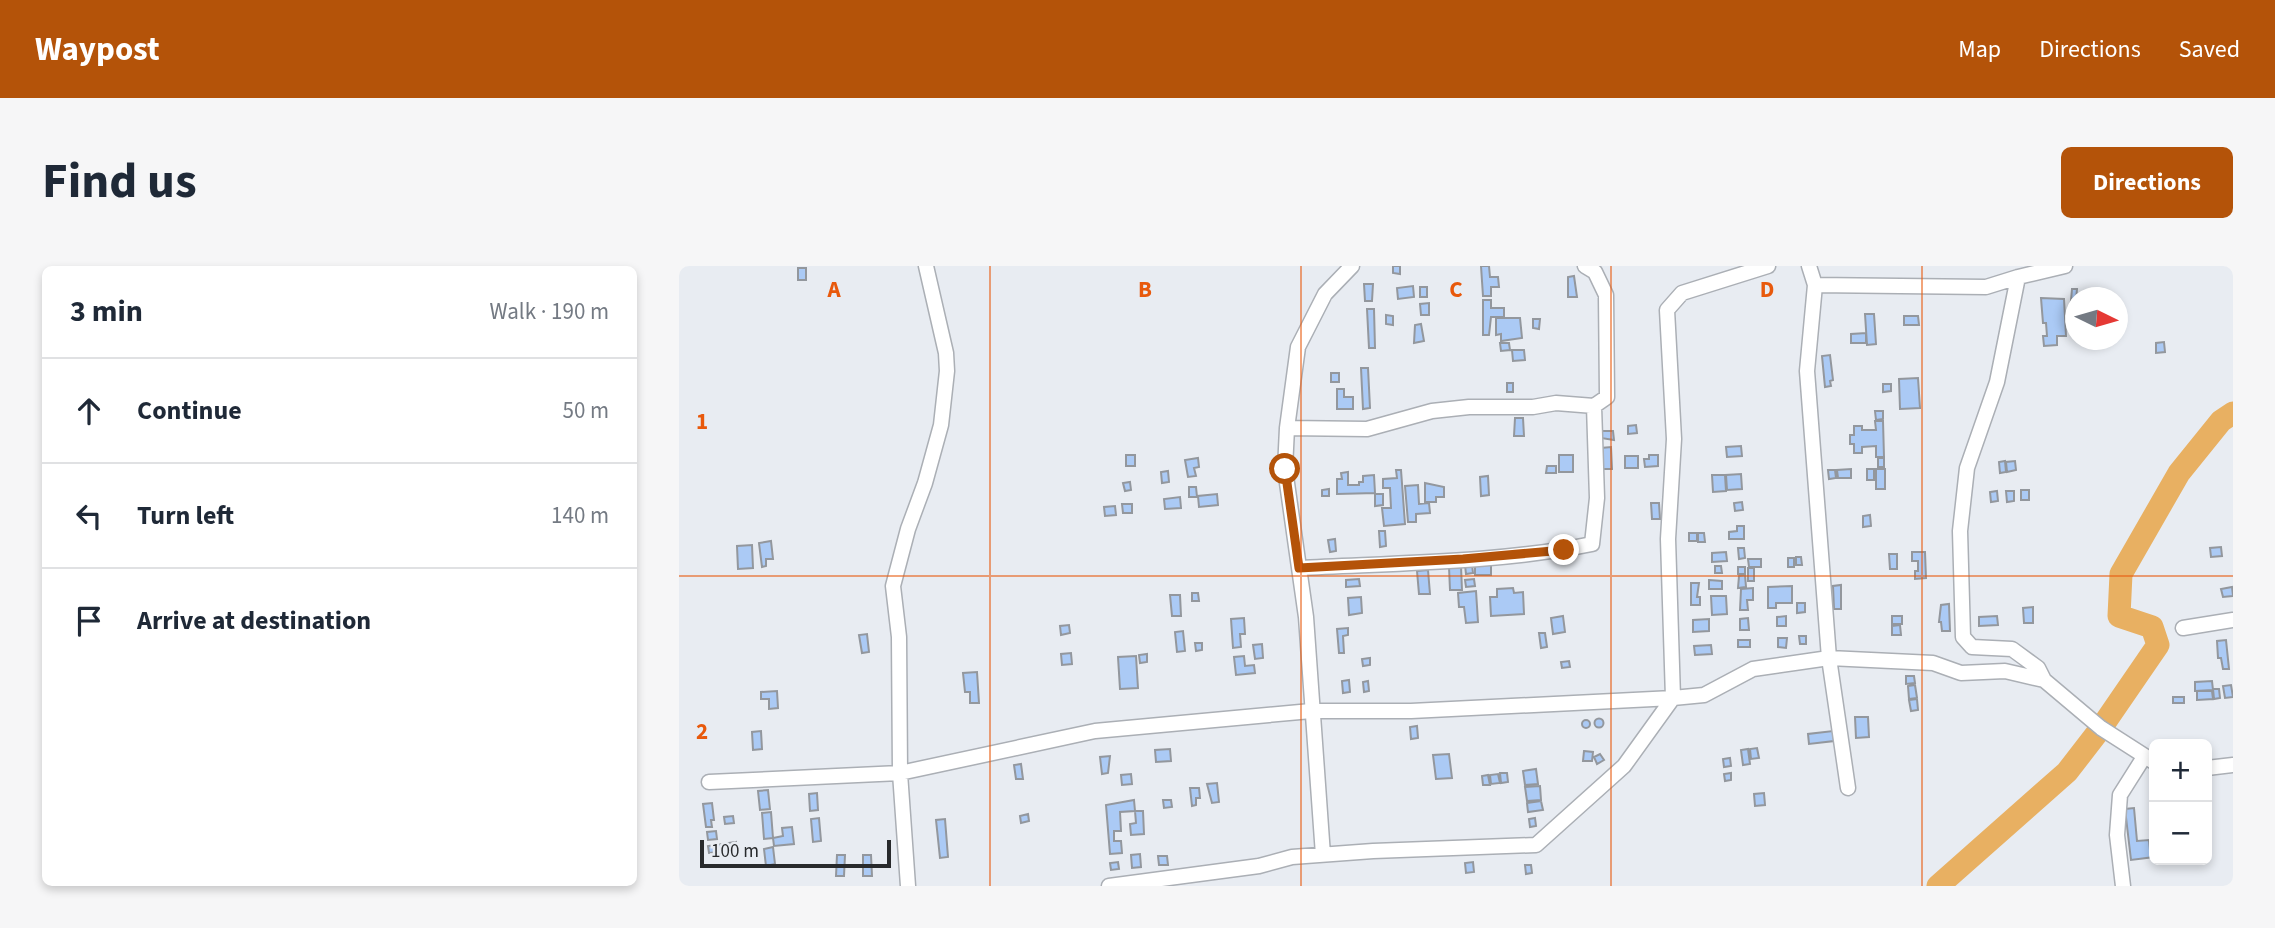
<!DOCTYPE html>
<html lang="en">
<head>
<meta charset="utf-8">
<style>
  body { margin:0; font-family:"Source Sans 3",sans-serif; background:#f6f6f7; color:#1f2937 }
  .controls { position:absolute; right:21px; bottom:21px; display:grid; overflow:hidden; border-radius:10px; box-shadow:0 4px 10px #0003 }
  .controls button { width:63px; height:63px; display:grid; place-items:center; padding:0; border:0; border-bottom:2px solid #e0e1e3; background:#fff; color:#1f2937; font:35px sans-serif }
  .compass { position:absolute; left:1386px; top:21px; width:63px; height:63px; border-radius:50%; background:#fff; box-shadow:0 4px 10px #0003; rotate:95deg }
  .scale { position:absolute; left:21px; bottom:18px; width:191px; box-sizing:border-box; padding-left:7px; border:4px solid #282a2c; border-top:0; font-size:19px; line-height:24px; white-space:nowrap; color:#282a2c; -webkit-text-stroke:5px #e8ecf2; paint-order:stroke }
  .stop { position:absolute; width:21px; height:21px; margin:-16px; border:5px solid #b45309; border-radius:50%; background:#fff }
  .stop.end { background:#b45309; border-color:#fff; box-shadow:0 2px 7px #0008 }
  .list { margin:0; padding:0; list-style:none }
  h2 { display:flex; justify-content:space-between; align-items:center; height:91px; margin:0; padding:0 28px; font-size:30px }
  h2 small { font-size:23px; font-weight:400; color:#747a83 }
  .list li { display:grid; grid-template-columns:46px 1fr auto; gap:21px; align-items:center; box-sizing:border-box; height:105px; padding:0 28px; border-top:2px solid #e0e1e3 }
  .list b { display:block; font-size:26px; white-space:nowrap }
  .list em { font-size:23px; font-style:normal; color:#747a83 }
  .icon { flex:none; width:38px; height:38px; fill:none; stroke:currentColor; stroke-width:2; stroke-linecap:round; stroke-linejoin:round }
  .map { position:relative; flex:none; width:1554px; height:620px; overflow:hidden; border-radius:10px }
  header { display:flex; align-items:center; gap:42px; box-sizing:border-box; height:98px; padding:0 35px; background:#b45309; color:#fff }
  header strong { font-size:33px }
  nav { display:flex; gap:38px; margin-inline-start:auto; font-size:24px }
  .intro { display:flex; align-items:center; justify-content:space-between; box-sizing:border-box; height:168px; padding:0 42px }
  h1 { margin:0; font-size:49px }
  .button { padding:18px 32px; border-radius:10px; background:#b45309; color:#fff; font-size:24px; font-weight:700 }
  main { display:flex; gap:42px; padding:0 42px }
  aside { flex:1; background:#fff; border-radius:10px; box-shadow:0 4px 10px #0003 }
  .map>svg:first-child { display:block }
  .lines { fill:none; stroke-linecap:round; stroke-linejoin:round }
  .river { stroke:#e8b062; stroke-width:23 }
  .building { fill:#abcaf5; stroke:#93979d; stroke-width:2 }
  .minor-casing { stroke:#abafb5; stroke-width:17 }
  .minor { stroke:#fff; stroke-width:14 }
  .route { stroke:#b45309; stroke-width:9 }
  .grid { fill:none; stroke:#e8590c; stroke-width:2; stroke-opacity:0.55 }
  .grid-label { font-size:23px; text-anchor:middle; font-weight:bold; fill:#e8590c; stroke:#e8ecf2; stroke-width:5; stroke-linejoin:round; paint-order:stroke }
</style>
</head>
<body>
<header>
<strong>Waypost</strong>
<nav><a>Map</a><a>Directions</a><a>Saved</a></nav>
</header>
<div class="intro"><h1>Find us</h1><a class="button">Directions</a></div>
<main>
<aside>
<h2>3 min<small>Walk · 190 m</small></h2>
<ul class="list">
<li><svg class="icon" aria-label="ahead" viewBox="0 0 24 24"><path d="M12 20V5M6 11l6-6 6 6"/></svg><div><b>Continue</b></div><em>50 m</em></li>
<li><svg class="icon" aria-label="left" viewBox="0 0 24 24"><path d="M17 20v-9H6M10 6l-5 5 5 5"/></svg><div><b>Turn left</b></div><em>140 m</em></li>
<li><svg class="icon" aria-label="arrive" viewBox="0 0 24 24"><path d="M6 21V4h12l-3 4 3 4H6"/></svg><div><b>Arrive at destination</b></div></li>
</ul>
</aside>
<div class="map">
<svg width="1554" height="620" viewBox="0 0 1554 620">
  <rect width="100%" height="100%" fill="#e8ecf2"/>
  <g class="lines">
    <path class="river" d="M1259,620L1388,506L1422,462L1479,379L1473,361L1440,350L1442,308L1500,207L1542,155L1554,147"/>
  </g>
  <path class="building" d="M714,0H721V8L714,7Z
    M802,0H810L811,11H819L820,21H812V30H804Z
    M119,2H127V14H119Z
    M895,10L898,31H889V11Z
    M685,18H694L693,35H686Z
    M734,20L735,31L719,33L718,22Z
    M741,21H748V31H741Z
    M1393,23H1398L1396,46H1391Z
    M1362,32L1385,33L1387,70H1378V79L1365,80L1364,70H1368L1367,57H1364Z
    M804,34H812V42H825V51H812L810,69H804Z
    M750,37V49H742L741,38Z
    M688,43H695L696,82H690Z
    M1186,48H1195L1197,78L1188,79Z
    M707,49L714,50V59L707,58Z
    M1225,50H1239L1240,59H1225Z
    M817,52H841L843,72L822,75V68L817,69Z
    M854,53H861L860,63L854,62Z
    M742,58L745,75L735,77L736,59Z
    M1187,67V77H1172V68Z
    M1485,76L1486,86L1477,87V77Z
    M821,77H830L831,84L822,85Z
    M833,84H845L846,94L834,95Z
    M1151,89L1154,114L1151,115L1152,120L1146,121L1143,90Z
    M682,102H689L691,142L684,143Z
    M652,107H660V116H652Z
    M1239,112L1241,142L1221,143L1220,113Z
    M828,117H834V126H828Z
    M1204,118H1212V125L1204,126Z
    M658,123H665V131H674V143H658Z
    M1196,145H1204V153L1197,154Z
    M836,152H844L845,170H835Z
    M1196,155H1204L1205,191H1197V180L1183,181V187H1175V178H1171V169H1175V160H1183V164H1197Z
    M957,159L958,167L949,168V160Z
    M922,165H934L935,174L922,172Z
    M1062,180L1063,190L1048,191L1047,181Z
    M932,181L933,203H923L922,182Z
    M447,189H456V200H447Z
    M880,189H894V206H880Z
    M970,189H979V200L966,201L965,193H970Z
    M946,190H959V202H946Z
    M519,192L520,201L515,202L517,210L509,211L506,194Z
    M1199,192H1205V201H1199Z
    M1326,195L1327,206L1321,207L1320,196Z
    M1336,195L1337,204L1328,206L1327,196Z
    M868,200H877V207H867Z
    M1172,203V212H1159L1158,204Z
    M1188,203H1195V214H1188Z
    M1197,203H1206V223H1197Z
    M717,204H722L726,258L705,260L703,242H712L711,222H704V213L718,212Z
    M1149,204H1156L1157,212L1150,213Z
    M489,205L490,216L483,217L482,206Z
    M669,206V219H680V216H684V210L695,209L696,227L658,228V213H663L662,207Z
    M1062,208L1063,223L1048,224L1047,209Z
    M1033,209H1046L1047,225L1034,226Z
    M809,210L810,229L802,230L801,211Z
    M451,216L452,224L446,225L444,217Z
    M746,217L765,221V231H757V236H746Z
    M739,219L740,238L750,237L751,247L737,248V256H729L726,220Z
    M510,221H517L518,231H510Z
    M650,223V230H643V224Z
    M1342,224H1350V234H1342Z
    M1318,225L1319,235L1312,236L1311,226Z
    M1327,225H1335V235L1328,236Z
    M538,228L539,239L520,241L519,230Z
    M696,228H704V239L696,240Z
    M501,231L502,242L486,243L485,233Z
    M1063,236L1064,244L1056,245L1055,237Z
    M972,237H980L981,253H973Z
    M443,238H453V247H444Z
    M436,240L437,249L426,250L425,241Z
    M1191,249L1192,260L1184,261V250Z
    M1058,260H1065V273H1050V266L1058,265Z
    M700,265H706L707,280L701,281Z
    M1010,267H1018V275H1010Z
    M1019,267H1025L1026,276H1019Z
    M656,273L657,285L651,286L649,274Z
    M92,275L94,293H87V300L83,301L80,277Z
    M73,279L74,302L59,303L58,280Z
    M1542,281L1543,290L1532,291L1531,282Z
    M1059,282H1065L1066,292L1060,293Z
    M1047,286L1048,295L1033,296V287Z
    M1233,286H1246L1247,312L1236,313V305H1239V295H1233Z
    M1210,288H1218V303H1211Z
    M1117,291H1122L1123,299H1117Z
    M1109,292H1115V301H1109Z
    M1069,293H1082V301H1070Z
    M786,299H793L794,307L787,308Z
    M796,299H812V309H796Z
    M782,300L783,324H771L770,301Z
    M1036,300H1042L1043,307H1036Z
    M1059,301H1066V308H1059Z
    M1069,302H1075V315H1069Z
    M749,304L751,328H740L738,305Z
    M1066,309L1067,321L1059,322L1060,310Z
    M680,313L681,320L667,321V314Z
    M795,313L796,320L787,321L786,314Z
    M1030,314L1043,315V323H1030Z
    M1012,317H1020L1018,331H1021V339H1012Z
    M1162,319V343H1155L1154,320Z
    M1113,320V337H1097V342H1089V321Z
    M1553,321L1554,330L1544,331L1542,323Z
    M834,322L835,327L844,326L845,348L812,350L811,331H818V323Z
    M1074,322V334H1068L1069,344H1061L1062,323Z
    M797,325L799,356L787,357L785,341H780L779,327Z
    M513,327H519L520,335H513Z
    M491,329H501L502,350H493Z
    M1032,330H1047L1048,348L1033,349Z
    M682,331L683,347L670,349L669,332Z
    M1118,337H1126V346L1118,347Z
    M1270,338L1271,365H1263L1262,356H1260L1262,339Z
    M1354,341V357H1345L1344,342Z
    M884,350L886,366L874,368L872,352Z
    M1107,350V360H1098V351Z
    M1213,350H1223V358H1213Z
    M1318,350L1319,359L1300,360V351Z
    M565,352L566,368H561L562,381L554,382L552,353Z
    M1069,352L1070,364H1061V353Z
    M1030,353V365L1014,366V354Z
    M390,359L391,367L382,369L381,360Z
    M1221,359L1222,369H1213V360Z
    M669,362V369L664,370L665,387H660L658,363Z
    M504,365L506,385L498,386L496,366Z
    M860,367H866L868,381L862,382Z
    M188,368L190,386L183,387L180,369Z
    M1120,370H1127V378H1121Z
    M1099,372H1108L1107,382L1099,381Z
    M1059,374H1071V381H1059Z
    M1547,374L1550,403H1544L1542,392H1539L1538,375Z
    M516,377H523V384L517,385Z
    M583,378L584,392L576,393L574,379Z
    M1032,379L1033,388L1016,389L1015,380Z
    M392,387L393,398L383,399L382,388Z
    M468,388V396L461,397L460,389Z
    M457,390L459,422L441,423L439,391Z
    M565,390L566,400L575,399L576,407L557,409L555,391Z
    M691,392V399L684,400L683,393Z
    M890,395L891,401L883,402L882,396Z
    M298,406L300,437H291V426H286L284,407Z
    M1227,410H1235L1236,417L1227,418Z
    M670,414L671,426L664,427L663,415Z
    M689,415L690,425L685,426L684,416Z
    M1533,415L1534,424L1516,425V416Z
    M1236,419L1238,432L1230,433L1229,420Z
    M1552,419L1554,431L1546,432L1544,420Z
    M1534,423H1540L1541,432L1535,433Z
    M98,425L99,442L90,443V433H82V426Z
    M1518,425H1533L1534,433L1518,434Z
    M1494,431H1505V437H1494Z
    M1238,433L1239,444L1232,445L1230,434Z
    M1176,451H1189L1190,471L1177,472Z
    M915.5 457a4.5 4.5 0 1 1 9 0a4.5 4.5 0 1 1-9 0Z
    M903 458a4 4 0 1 1 8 0a4 4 0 1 1-8 0Z
    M738,460L739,472L732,473L731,461Z
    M82,465L83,483L74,484L73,466Z
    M1154,465L1155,475L1130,478L1129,468Z
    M1078,482L1080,492L1072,493L1071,483Z
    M491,483L492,495L477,496L476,484Z
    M1069,483L1071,498L1064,499L1062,484Z
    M905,485L914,486L913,495H904Z
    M770,488L773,512L757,513L754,489Z
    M921,488L925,494L918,498L915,491Z
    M431,490L429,507L423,508L421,491Z
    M1051,492L1052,500L1045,501L1044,493Z
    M342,498L344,513H337L335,499Z
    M857,503L859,518L846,519L844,505Z
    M821,507H828L829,516L822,517Z
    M1052,507V514L1046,515L1045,508Z
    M452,508L453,518L443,519L442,509Z
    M819,508L821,517L812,518L811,509Z
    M809,509L811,519H804L803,510Z
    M538,517L540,536L533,537L528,518Z
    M861,520L862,534L848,535L846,521Z
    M511,522H520L521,532H517V539L513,540Z
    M89,524L91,543L81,544L79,525Z
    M138,527L139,544L131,545L130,528Z
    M1085,527L1086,539L1076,540L1075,528Z
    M455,534L456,545L441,546L442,565H435V575H442L443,587L431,588L427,539Z
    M484,534H492L493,541L485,542Z
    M862,535L864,544L849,546L848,537Z
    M33,537L35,554H32L33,561H27L24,538Z
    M1455,542L1458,575L1470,574L1471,584L1475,583V591L1452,594L1446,543Z
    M456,545H464L465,568L452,569L451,558L457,557Z
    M92,546L94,572L85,573L83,547Z
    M349,548L350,555L342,557L341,550Z
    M54,550L55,557L46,558L45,551Z
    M140,552L142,575L134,576L132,553Z
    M856,552L857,560L851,561L850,553Z
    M266,553L269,591L261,592L257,554Z
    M113,561L115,578L95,580L94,572L104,570L103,562Z
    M37,565L38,573L29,574L28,566Z
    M57,576V584L30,587L29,580Z
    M94,581L96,598L87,600L85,583Z
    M461,588L462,601L453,602L452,589Z
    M158,589H166L165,610H157Z
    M184,589H192L193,610H184Z
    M479,590H488L489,599H480Z
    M439,596L440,603L432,604L431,597Z
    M794,596L795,606L787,607L786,597Z
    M846,599H852L853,607L847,608Z"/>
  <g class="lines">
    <g class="minor-casing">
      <path id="minor" d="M1130,0L1136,19
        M1339,11L1318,116L1288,202L1281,265L1284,371L1293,381L1333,383L1359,402L1365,414
        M608,162L688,163L753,145L790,141H854L877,137L915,140L928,131L927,29L916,6L906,0
        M620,302C715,297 820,297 913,278L918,232L915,140
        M1504,362L1554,354
        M1528,502L1554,499
        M30,516L221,507L416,465L632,445H732L994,432L989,273L995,173L988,44L1003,27L1089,0
        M1169,522L1150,392L1128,105L1136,19L1307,21L1339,11L1386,0
        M644,589L627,351L606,203L608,162L619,81L646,28L673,0
        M229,620L221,507L220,371L214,320L229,263L246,217L262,159L268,105L267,87L247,0
        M430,620L580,600L613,591L694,585L857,579L945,500L994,432L1025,429L1074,403L1150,392L1254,397L1282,407L1326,405L1365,414L1422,462L1475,496
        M1444,620L1438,569L1441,529L1465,491"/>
    </g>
    <use href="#minor" class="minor"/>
  </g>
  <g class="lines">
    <path class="route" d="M606,203L620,302L784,293L885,284"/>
  </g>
  <path class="grid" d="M311,0V620M622,0V620M932,0V620M1243,0V620M0,310H1554"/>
  <g class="grid-label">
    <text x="155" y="31">A</text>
    <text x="466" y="31">B</text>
    <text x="777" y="31">C</text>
    <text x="1088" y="31">D</text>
    <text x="23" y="163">1</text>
    <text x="23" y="473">2</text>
  </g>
</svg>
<div class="controls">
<button>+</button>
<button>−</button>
</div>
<svg class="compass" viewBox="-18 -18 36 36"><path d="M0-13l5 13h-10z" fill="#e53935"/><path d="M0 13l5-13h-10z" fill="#747a83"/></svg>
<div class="scale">100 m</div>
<div class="stop" style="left:606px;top:203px"></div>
<div class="stop end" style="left:885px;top:284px"></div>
</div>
</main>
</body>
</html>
